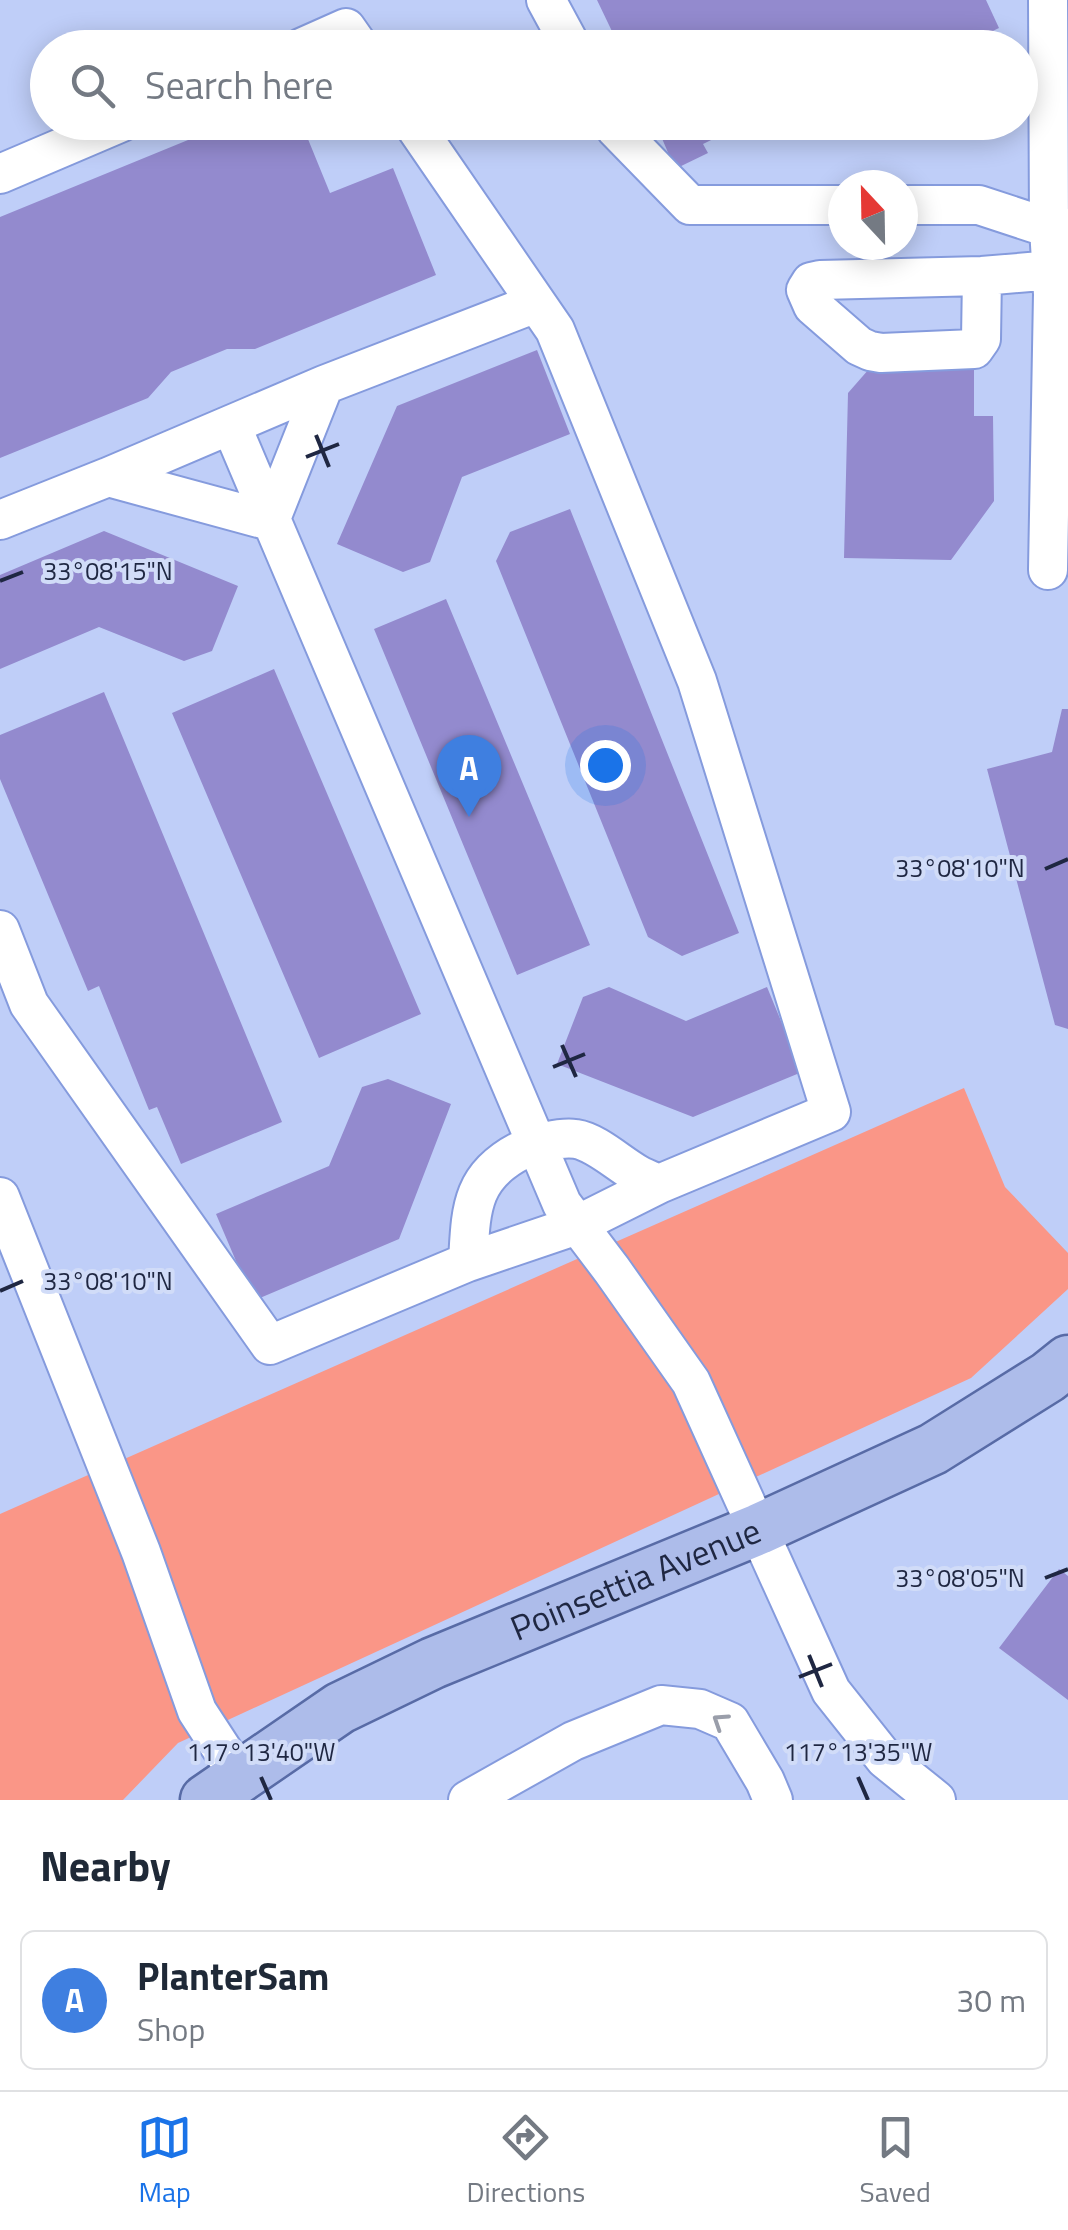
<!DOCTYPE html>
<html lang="en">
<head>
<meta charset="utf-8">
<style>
  body { margin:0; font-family:"Titillium Web",sans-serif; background:#f6f6f7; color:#1f2937 }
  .compass { position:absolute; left:828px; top:170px; width:90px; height:90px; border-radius:50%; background:#fff; box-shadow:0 5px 25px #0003; rotate:338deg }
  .you { position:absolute; left:605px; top:765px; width:35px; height:35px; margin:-25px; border:8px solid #fff; border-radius:50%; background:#1a73e8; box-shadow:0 0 0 15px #1a73e833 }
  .badge { display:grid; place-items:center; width:65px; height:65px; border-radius:50%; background:#1a73e8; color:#fff; font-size:32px; font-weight:700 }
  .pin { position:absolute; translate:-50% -82px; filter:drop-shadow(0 2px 5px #0008) }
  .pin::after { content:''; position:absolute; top:52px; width:35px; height:30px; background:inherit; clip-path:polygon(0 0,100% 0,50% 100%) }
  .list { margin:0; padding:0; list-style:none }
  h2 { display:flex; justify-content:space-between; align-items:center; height:130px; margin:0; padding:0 40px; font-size:42px }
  h2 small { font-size:32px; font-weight:400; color:#747a83 }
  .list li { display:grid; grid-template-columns:65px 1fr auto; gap:30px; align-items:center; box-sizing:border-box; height:140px; margin:0 20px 20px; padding:0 20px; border:2px solid #e0e1e3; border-radius:15px }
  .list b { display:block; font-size:38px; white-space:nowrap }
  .list p { margin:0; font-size:32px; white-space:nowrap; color:#747a83 }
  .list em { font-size:32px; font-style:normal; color:#747a83 }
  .icon { flex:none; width:55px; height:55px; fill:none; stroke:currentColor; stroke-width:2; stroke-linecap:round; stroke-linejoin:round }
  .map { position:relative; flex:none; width:1068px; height:1800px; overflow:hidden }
  .search { position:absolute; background:#fff; box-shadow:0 5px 25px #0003; left:30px; right:30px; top:30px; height:110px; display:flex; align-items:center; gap:25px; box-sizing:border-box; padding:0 35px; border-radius:55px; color:#747a83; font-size:38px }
  .sheet { height:290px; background:#fff }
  nav { display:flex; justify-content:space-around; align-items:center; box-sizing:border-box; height:140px; border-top:2px solid #e0e1e3; background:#fff; font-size:28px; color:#747a83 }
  nav a { display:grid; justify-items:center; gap:5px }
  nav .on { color:#1a73e8 }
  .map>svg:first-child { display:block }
  .green { fill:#fa9687 }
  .building { fill:#938ace }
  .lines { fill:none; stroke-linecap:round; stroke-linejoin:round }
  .minor-casing { stroke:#859bdd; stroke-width:42 }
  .major-casing { stroke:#586ba6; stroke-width:55 }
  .minor { stroke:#fff; stroke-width:38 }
  .major { stroke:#adbcea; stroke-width:50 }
  .oneway { stroke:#9a9eaa }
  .ticks { fill:none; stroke:#1f2742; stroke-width:4 }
  .labels { text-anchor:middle; stroke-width:8; stroke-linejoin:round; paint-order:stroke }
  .street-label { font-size:35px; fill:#1f2742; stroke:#d1dcf8 }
  .ticks-label { font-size:25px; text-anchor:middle; fill:#1f2742; stroke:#d1dcf8; stroke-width:8; stroke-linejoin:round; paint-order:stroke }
</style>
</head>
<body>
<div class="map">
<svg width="1068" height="1800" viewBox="0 0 1068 1800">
  <rect width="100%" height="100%" fill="#bfcef8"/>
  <path class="green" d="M964,1088L1005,1187L1068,1253V1289L971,1378L178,1743L123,1800H0V1514Z"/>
  <path class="building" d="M597,0H986L999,28L957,48H620Z
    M232,122H301L330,193L393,168L436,275L255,349H227L171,372L148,398L0,458V217Z
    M655,122H748L703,144L708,153L675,169Z
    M537,350L570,434L462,477L430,562L403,572L337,544L397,406Z
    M974,367V416H993L994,501L951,560L844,558L848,393L869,369Z
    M570,509L739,933L682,956L648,937L496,561L510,532Z
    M104,531L238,586L212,651L184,661L99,627L0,669V575Z
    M446,599L590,945L517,975L374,629Z
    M274,669L421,1014L319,1058L172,713Z
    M104,692L282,1122L181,1164L157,1107L149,1110L99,986L88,991L0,779V735Z
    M1062,709H1068V1029L1055,1025L987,769L1052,752Z
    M609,987L686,1021L767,987L802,1072L693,1117L557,1064L583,997Z
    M388,1079L451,1104L399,1239L253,1301L216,1214L329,1166L362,1087Z
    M1059,1569L1068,1576V1700L999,1648Z"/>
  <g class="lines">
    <g class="minor-casing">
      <path id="minor" d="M546,0L572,48
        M1048,0L1049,228L1053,294L1048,570
        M301,48L346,28L360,48
        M612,122L616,129L690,205H843
        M0,174L122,122
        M903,205H979L1049,228H1068
        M982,276L981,339L974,349L881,353L870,351L859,346L813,306L806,290L811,282L820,280L982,276L1053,270
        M231,425L562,1204L612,1270L691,1382L831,1691L885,1759L936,1800
        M108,477L324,385
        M0,520L108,477L270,521
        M270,521L324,385L536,303
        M0,930L29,1004L270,1345L468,1262C471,1210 470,1176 522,1150C537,1143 559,1137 576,1139C596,1142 619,1164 637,1174C644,1178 652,1181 659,1184L831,1112L697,681L555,330L412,122
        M0,1197L141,1552L197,1711L240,1777
        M468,1262L577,1225L659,1184
        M468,1800L573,1741L661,1705L700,1709L730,1722L765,1781L773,1800"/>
    </g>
    <g class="major-casing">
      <g id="major">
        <path id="s1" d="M206,1800L340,1708L433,1663L759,1529L933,1449L1048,1377L1068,1361"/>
      </g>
    </g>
    <use href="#minor" class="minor"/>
    <use href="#major" class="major"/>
  </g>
  <defs><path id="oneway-chevron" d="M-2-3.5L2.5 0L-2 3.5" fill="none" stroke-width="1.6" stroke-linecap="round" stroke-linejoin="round" transform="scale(2.5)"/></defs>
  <use class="oneway" href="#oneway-chevron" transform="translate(720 1721) rotate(-147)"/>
  <path class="ticks" d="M316,435L329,467M306,457L339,444M0,581L23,572M1045,869L1068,859M562,1045L576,1077M553,1067L585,1054M0,1291L23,1281M1045,1578L1068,1569M809,1655L822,1687M799,1677L832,1664M261,1777L271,1800M858,1777L868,1800"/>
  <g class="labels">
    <g class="street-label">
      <text dy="12" stroke="none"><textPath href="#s1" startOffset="485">Poinsettia Avenue</textPath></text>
    </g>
  </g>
  <g class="ticks-label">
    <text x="108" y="580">33°08'15"N</text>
    <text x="960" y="877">33°08'10"N</text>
    <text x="108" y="1290">33°08'10"N</text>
    <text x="960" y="1587">33°08'05"N</text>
    <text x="261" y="1761">117°13'40"W</text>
    <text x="858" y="1761">117°13'35"W</text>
  </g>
</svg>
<svg class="compass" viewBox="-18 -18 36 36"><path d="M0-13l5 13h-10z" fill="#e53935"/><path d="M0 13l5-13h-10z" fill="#747a83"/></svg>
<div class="you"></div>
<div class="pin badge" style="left:469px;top:817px;background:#3f7fe0">A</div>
<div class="search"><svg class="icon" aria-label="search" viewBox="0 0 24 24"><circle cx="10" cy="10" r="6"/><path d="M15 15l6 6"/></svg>Search here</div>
</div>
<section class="sheet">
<h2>Nearby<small></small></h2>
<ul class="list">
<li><span class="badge" style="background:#3f7fe0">A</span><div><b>PlanterSam</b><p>Shop</p></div><em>30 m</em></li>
</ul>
</section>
<nav>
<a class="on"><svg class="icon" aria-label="map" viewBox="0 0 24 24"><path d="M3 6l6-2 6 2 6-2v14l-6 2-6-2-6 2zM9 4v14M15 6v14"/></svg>Map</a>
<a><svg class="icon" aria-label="directions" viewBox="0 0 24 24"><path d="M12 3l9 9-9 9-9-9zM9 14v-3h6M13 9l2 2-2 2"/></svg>Directions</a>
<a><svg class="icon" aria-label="saved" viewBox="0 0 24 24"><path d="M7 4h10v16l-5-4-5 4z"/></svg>Saved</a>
</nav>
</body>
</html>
